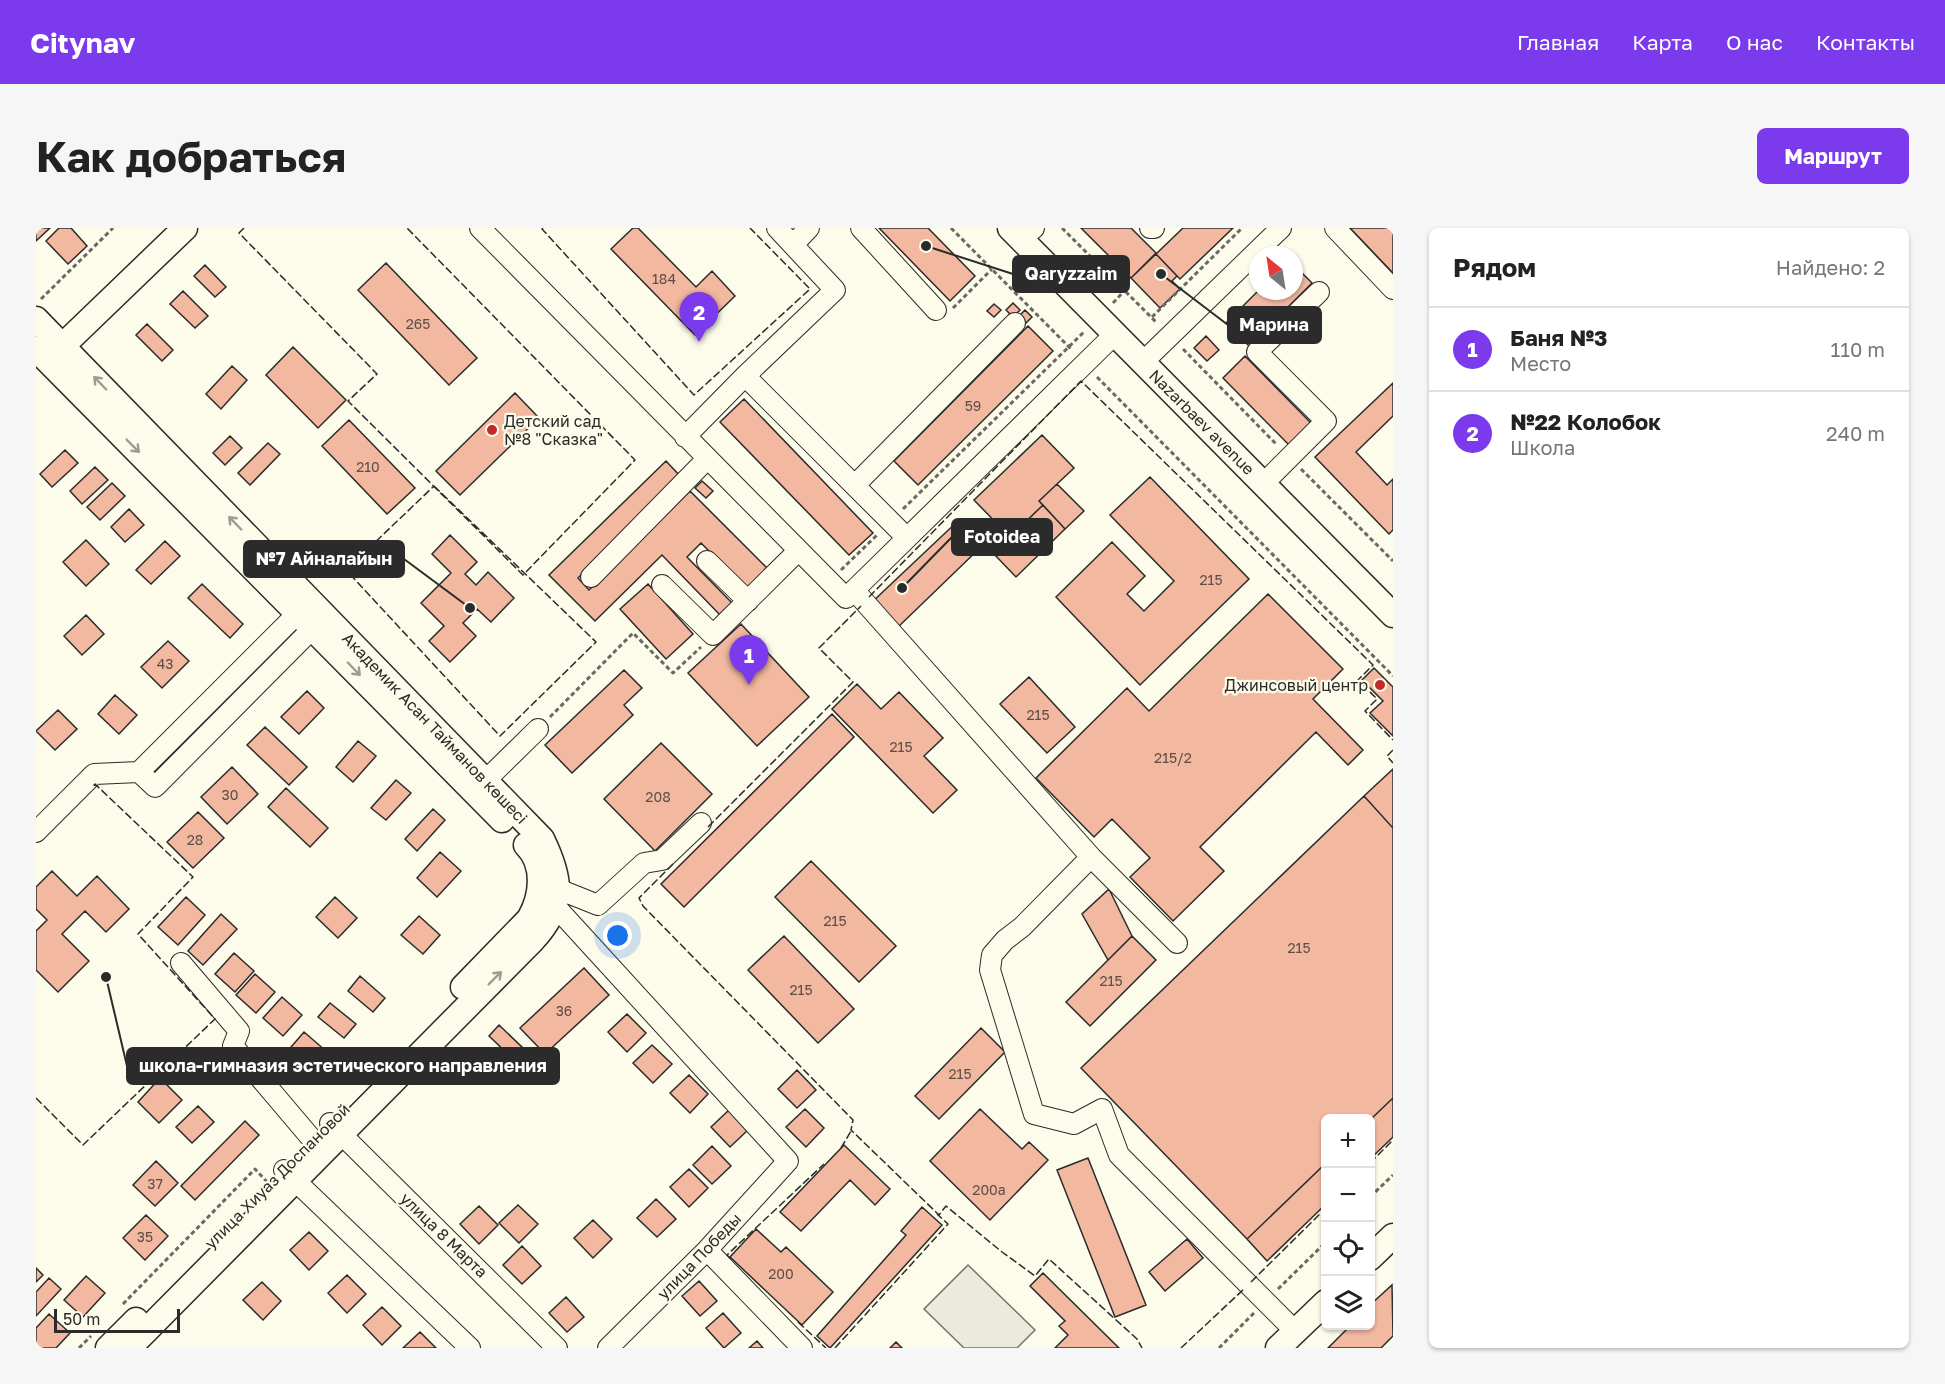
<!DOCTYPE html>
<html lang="ru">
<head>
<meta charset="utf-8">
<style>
  body { margin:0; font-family:"Golos Text",sans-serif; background:#f6f6f6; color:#222 }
  .controls { position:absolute; right:18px; bottom:18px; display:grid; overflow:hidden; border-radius:9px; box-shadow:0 2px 4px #0004 }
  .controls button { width:54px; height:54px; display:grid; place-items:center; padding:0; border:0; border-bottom:2px solid #e0e0e0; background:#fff; color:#222; font:30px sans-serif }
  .compass { position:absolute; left:1213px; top:18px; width:54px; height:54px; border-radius:50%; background:#fff; box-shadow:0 2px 4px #0004; rotate:330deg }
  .scale { position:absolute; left:18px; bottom:15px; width:126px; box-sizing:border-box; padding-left:6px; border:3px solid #2b2b2b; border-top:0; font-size:16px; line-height:21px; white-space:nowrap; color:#2b2b2b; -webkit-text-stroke:4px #fdfbea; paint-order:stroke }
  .you { position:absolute; left:582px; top:708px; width:21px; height:21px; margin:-15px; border:4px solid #fff; border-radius:50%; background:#1a73e8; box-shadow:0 0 0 9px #1a73e833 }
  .badge { display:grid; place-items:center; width:39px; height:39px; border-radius:50%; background:#7c3aed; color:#fff; font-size:20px; font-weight:700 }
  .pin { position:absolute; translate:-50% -50px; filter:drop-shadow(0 2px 3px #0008) }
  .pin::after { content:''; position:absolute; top:32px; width:21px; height:18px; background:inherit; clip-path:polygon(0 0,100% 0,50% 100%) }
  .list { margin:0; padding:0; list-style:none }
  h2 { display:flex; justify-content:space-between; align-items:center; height:78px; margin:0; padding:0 24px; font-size:26px }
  h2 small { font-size:20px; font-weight:400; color:#767676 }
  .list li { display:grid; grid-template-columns:39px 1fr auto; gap:18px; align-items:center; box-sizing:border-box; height:84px; padding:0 24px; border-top:2px solid #e0e0e0 }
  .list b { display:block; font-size:22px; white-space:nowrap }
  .list p { margin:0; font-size:20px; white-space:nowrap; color:#767676 }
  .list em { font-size:20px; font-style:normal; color:#767676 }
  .icon { flex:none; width:33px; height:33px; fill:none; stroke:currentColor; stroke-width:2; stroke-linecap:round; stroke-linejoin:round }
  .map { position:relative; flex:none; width:1357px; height:1120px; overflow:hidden; border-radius:9px }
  header { display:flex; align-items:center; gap:36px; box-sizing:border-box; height:84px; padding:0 30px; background:#7c3aed; color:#fff }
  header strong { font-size:28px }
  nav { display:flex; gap:33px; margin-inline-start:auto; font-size:21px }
  .intro { display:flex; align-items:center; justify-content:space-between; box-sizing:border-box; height:144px; padding:0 36px }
  h1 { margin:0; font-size:42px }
  .button { padding:15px 27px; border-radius:9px; background:#7c3aed; color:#fff; font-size:21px; font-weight:700 }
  main { display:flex; gap:36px; padding:0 36px }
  aside { flex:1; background:#fff; border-radius:9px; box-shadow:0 2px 4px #0004 }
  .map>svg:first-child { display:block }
  .green { fill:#ecebdb; stroke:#74746e; stroke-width:1.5 }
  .building { fill:#f2b8a0; stroke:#2b2b2b; stroke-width:1.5 }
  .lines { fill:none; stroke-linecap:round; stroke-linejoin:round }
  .minor-casing { stroke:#2b2b2b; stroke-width:22 }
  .major-casing { stroke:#2b2b2b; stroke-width:27 }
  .path { stroke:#6a6964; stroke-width:3; stroke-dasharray:4.5 3; stroke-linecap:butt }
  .minor { stroke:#fdfbea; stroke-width:20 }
  .major { stroke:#fdfbea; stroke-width:24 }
  .fence { stroke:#2b2b2b; stroke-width:1.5; stroke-dasharray:8 3; stroke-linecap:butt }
  .oneway { stroke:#9e9d94 }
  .poi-dot { fill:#c62828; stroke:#fdfbea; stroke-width:2 }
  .labels { text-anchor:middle; stroke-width:4.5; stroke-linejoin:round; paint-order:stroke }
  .number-label { font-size:14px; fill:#5d4e48 }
  .poi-label { font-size:16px; fill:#2b2b2b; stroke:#fdfbea; text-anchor:start }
  .street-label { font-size:16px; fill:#2b2b2b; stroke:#fdfbea }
  .leader { fill:none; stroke:#2b2b2b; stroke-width:2 }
  .callout-dot { fill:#2b2b2b; stroke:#fdfbea; stroke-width:2 }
  .callout { fill:#2b2b2b; stroke:#2b2b2b; stroke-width:2 }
  .callout-label { font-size:18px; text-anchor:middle; font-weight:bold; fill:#fff }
</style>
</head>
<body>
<header>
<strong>Citynav</strong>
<nav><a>Главная</a><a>Карта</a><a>О нас</a><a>Контакты</a></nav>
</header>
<div class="intro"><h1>Как добраться</h1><a class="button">Маршрут</a></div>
<main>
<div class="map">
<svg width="1357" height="1120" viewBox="0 0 1357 1120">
  <rect width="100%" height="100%" fill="#fdfbea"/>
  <path class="green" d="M261,400V410L130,542L120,544L121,533L251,401Z
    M932,1037L999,1102L981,1120H928L888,1081Z"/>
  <path class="building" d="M0,0H14L0,13Z
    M23,0H35L51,18L32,36L10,13Z
    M597,0H602L660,59L676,43L699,68L659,107L575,21Z
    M843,0H892L939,48L914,73Z
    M1045,0H1095L1120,25L1095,50Z
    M1147,0H1197L1144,51L1120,26Z
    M1314,0H1357V45Z
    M1120,26L1141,48L1136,53L1144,61L1124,80L1095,50Z
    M350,35L441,130L413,157L322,62Z
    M169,37L190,59L179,69L158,48Z
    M1258,37L1276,55L1213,118L1190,95L1222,63H1258Z
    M147,63L172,88L159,100L134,76Z
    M977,75L984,82L977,89L970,82Z
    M958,76L965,82L958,89L951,83Z
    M989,82L996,89L989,96L982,89Z
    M111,96L137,122L126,133L100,107Z
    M992,98L1017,123L882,257L858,233Z
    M1170,108L1183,122L1171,133L1158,120Z
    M257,119L310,172L282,200L230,147Z
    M1209,128L1275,195L1253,217L1187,150Z
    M196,138L211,152L185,181L170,166Z
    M1357,155V188L1320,224L1351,257L1357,251V302L1353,306L1279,229Z
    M479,165L503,190L424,267L400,243Z
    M708,171L837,305L813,327L684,194Z
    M313,192L379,260L351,286L286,218Z
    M1006,207L1038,240L1003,273L1007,277L974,309L938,272Z
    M194,208L206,220L189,237L177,225Z
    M232,215L244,226L214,257L202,245Z
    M29,222L42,235L16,259L4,246Z
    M630,233L645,249L542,350L553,362L654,263L732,341L711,361L665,315L651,329L697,376L685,388L626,327L559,393L513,347Z
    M59,239L72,252L46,276L34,263Z
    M1114,249L1213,351L1104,457L1020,369L1076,314L1109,348L1091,366L1108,383L1138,353L1074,287Z
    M666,253L677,263L670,270L659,260Z
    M76,255L89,268L64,292L51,279Z
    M1021,256L1048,283L1029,301L1003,273Z
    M1007,277L1029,301L980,349L957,325Z
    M93,281L108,297L89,314L75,299Z
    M924,291L948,316L859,402L834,376Z
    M414,307L441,334L429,346L440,357L452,344L478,370L455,394L441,381L427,395L440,408L414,434L393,413L408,398L385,375L415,345L396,326Z
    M50,312L73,336L50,358L27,334Z
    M129,313L144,328L115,356L100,342Z
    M166,356L207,396L194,410L152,370Z
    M612,356L657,406L630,431L584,381Z
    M1232,366L1307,441L1277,471L1327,522L1312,537L1280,504L1164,619L1188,643L1137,693L1094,649L1114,630L1076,591L1058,609L1000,550L1091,460L1113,483Z
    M50,387L68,406L46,427L28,408Z
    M705,396L773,469L721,518L652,445Z
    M132,413L153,433L126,460L105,439Z
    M1338,440L1357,459V508L1334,485L1347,473L1326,452Z
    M588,442L606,460L588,477L597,487L536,545L509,517Z
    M993,449L1039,499L1011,525L964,476Z
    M821,456L845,481L863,464L907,510L888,528L921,562L897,585L796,481Z
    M271,463L288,480L263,506L245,489Z
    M79,467L101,487L83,506L62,486Z
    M22,482L41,501L19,522L0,503Z
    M796,486L818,509L648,679L625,656Z
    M229,499L271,539L253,557L211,517Z
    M322,513L340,528L317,554L300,539Z
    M625,515L676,566L619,623L568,571Z
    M196,539L222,566L191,596L165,569Z
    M1357,541V600L1328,568Z
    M360,552L375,565L350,592L335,580Z
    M250,560L292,600L274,619L232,579Z
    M1328,568L1357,600V870L1334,892L1290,890V935L1211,1011L1045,840Z
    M397,581L409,592L381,623L369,611Z
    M162,584L188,610L157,640L131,614Z
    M404,624L425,643L401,669L381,650Z
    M775,633L860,718L823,754L739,669Z
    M16,643L41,668L61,648L93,681L70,704L49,683L26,706L53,733L22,764L0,742V703L11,692L0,681V659Z
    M1073,661L1096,708L1072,732L1046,686Z
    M150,669L169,687L142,717L122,699Z
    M299,669L321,690L302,710L280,689Z
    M185,686L201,701L167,737L152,723Z
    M383,688L404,707L387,726L365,707Z
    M748,708L818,781L782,815L712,742Z
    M1096,708L1120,732L1054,798L1030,774Z
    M198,725L218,743L199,764L179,746Z
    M548,740L573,767L509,826L484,800Z
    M219,746L239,764L220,785L200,767Z
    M324,748L349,770L337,784L312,763Z
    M246,769L266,787L247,808L227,790Z
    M294,775L320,796L308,810L282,789Z
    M591,786L610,805L591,824L572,804Z
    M463,797L510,842L500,853L453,808Z
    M945,800L969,824L903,891L879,868Z
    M268,804L297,829L278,852L249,826Z
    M616,817L636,836L617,855L597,835Z
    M761,842L780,862L761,880L742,861Z
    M653,847L672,866L654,885L634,865Z
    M124,850L146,872L123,895L102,874Z
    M1357,870V909L1334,931V892Z
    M162,878L178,894L156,915L140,899Z
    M694,881L713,901L694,919L675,899Z
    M769,881L788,900L770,919L750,899Z
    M944,881L986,921L993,914L1012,932L954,992L894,933Z
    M209,893L223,907L159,972L145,958Z
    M808,917L854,961L839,977L814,952L765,1003L744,984Z
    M676,918L695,938L676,956L657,937Z
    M1052,930L1110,1077L1079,1089L1021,942Z
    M120,933L142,955L119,978L97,957Z
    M1290,935V976L1231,1033L1211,1011Z
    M653,941L672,960L653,979L634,959Z
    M620,971L640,991L621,1009L601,990Z
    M482,977L502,996L483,1015L463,995Z
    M443,978L462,997L443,1016L424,996Z
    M886,979L906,997L794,1120L781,1108L870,1007L865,1003Z
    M110,987L132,1008L109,1032L87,1010Z
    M557,992L576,1011L557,1030L538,1010Z
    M720,1001L745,1024L750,1019L797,1064L766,1097L694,1029Z
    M273,1004L292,1023L273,1042L254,1022Z
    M1151,1011L1167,1030L1129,1063L1113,1044Z
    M486,1018L505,1038L486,1056L467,1037Z
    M0,1040L7,1047L0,1054Z
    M1007,1045L1083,1120H1019L1032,1107L1023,1098L1029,1093L994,1058Z
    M311,1047L330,1066L311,1085L292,1065Z
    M50,1048L69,1065L47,1089L28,1072Z
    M13,1050L25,1061L0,1088V1064Z
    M663,1053L681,1073L664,1088L646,1068Z
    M226,1054L245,1073L227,1092L207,1072Z
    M1356,1057L1357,1108L1345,1120H1292L1314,1098H1334V1077Z
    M530,1069L548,1089L531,1104L513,1085Z
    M346,1079L365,1098L346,1117L327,1097Z
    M687,1085L705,1105L688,1120L670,1100Z
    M13,1086L34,1105L20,1120H0V1100Z
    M384,1104L400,1120H367Z
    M721,1113L727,1120H713Z
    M860,1114L866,1120H854Z"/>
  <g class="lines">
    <g class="minor-casing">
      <path id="minor" d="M444,0L810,370L1079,106
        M825,0L900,82
        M1114,0H1118
        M1299,0L1357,61
        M985,11L998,0
        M757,17L773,0
        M1107,134L1245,0
        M709,148L799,62L741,0
        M649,209L709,148L870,309
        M1227,256L1290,193L1221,124L1283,64
        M819,257L979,95
        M671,333L712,373
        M555,349L671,231
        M626,357L677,407L762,323
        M818,362L1055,629
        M262,385L103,544L119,559L277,400
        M450,552L502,501
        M0,604L58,546L103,544
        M522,661L562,677L608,635L626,632L665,595
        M519,678L752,933L671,1022L572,1120
        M1141,715L1055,629L986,699L969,712L956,727L954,742L998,886L1038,896L1066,881L1083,927L1259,1103
        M145,735L203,803L197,818L286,923
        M294,895L521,1120
        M248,942L434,1120
        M671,1022L766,1120"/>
    </g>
    <g class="major-casing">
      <path id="major" d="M974,0L1357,387
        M0,91L506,611C526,652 529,677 497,712L93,1120
        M0,121L466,592
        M15,129L149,0
        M427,759L493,691C506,669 510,637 490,617
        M1334,1030L1357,1008
        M72,1120L100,1092
        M1242,1120L1290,1074"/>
    </g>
    <path class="path" d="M915,0L1036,122
      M1026,0L1121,95
      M5,71L77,0
      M1077,75L1089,62
      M917,80L956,41
      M1116,89L1206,0
      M1147,121L1241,217
      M1061,149L1357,448
      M1265,241L1357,333
      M867,281L1049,103
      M805,342L841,307
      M514,489L597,405L637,445L665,419
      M1334,969L1357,947
      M1242,1061L1290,1014
      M87,1076L219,941L231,954
      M43,1120L55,1108
      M1183,1120L1218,1085"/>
    <use href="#minor" class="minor"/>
    <use href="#major" class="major"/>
    <path class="fence" d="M208,0L203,5L341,146L312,173L487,347L599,232L371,0
      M507,0L506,1L658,167L774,61L714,0
      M398,258L560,414L464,508L310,342Z
      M833,369L1045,153L1337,437L1322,452L1341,471L1329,483L1357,512
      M1357,522L1351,528L1357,535
      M672,599L817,454L783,420L825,378
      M637,636L603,670L607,678L817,892L815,902L903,987L910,978L966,1024L999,1048L1013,1031L1101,1111L1106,1120
      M0,870L47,917L179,791L102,706L157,649L59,556L57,558
      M805,920L815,903
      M1334,935L1357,912
      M695,1031L691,1027L788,936
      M1215,1054L1290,980
      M762,1094L790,1120
      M799,1120L912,996L901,986
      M1145,1120L1209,1060"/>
  </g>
  <defs><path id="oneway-shaft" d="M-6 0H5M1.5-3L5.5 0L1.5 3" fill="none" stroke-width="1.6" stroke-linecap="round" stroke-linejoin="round" transform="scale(1.5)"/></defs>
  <g class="oneway">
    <use href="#oneway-shaft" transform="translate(64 155) rotate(-134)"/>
    <use href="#oneway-shaft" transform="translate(97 218) rotate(45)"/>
    <use href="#oneway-shaft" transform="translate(199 295) rotate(-134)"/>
    <use href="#oneway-shaft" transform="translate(318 441) rotate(46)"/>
    <use href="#oneway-shaft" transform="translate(459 750) rotate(-45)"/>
  </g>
  <g class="poi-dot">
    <circle cx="456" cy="202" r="6"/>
    <circle cx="1344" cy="457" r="6"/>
  </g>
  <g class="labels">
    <g class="number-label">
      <text x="628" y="56">184</text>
      <text x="382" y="101">265</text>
      <text x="937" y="183">59</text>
      <text x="332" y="244">210</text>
      <text x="1175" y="357">215</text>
      <text x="129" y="441">43</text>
      <text x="1002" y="492">215</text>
      <text x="865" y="524">215</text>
      <text x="1137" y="535">215/2</text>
      <text x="194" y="572">30</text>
      <text x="622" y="574">208</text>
      <text x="159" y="617">28</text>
      <text x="799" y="698">215</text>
      <text x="1263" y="725">215</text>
      <text x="1075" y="758">215</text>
      <text x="765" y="767">215</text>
      <text x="528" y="788">36</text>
      <text x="924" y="851">215</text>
      <text x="119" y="961">37</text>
      <text x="953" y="967">200а</text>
      <text x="109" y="1014">35</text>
      <text x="745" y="1051">200</text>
    </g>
    <g class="poi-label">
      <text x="468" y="199">Детский сад<tspan x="468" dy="18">№8 "Сказка"</tspan></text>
      <text x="1332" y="463" text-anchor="end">Джинсовый центр</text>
    </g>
    <g class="street-label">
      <text transform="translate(1166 194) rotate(45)" y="6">Nazarbaev avenue</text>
      <text transform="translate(399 500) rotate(46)" y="6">Академик Асан Тайманов көшесі</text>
      <text transform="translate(241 948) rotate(-45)" y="6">улица Хиуаз Доспановой</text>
      <text transform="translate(408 1007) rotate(44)" y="6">улица 8 Марта</text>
      <text transform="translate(663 1028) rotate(-46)" y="6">улица Победы</text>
    </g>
  </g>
  <path class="leader" d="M890 18L977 46M1125 46L1192 97M866 360L916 309M434 380L368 331M70 749L91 838"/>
  <g class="callout-dot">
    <circle cx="890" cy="18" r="6"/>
    <circle cx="1125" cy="46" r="6"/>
    <circle cx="866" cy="360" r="6"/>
    <circle cx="434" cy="380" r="6"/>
    <circle cx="70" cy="749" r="6"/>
  </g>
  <g class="callout">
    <rect x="977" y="28" width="116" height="36" rx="6"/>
    <rect x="1192" y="79" width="93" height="36" rx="6"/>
    <rect x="916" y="291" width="100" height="36" rx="6"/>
    <rect x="208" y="313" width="160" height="36" rx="6"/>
    <rect x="91" y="820" width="432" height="36" rx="6"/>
  </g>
  <g class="callout-label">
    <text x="1035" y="52">Qaryzzaim</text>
    <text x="1238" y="103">Марина</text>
    <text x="966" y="315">Fotoidea</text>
    <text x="288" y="337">№7 Айналайын</text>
    <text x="307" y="844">школа-гимназия эстетического направления</text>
  </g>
</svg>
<div class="controls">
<button>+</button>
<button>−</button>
<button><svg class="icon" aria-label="locate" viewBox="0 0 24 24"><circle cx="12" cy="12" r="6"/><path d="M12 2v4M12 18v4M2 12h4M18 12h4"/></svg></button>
<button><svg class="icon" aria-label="layers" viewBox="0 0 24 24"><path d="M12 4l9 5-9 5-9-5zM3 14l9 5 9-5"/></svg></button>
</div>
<svg class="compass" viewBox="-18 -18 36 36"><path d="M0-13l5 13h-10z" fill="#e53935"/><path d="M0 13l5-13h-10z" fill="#767676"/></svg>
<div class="scale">50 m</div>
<div class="you"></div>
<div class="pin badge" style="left:713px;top:457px">1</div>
<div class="pin badge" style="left:663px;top:114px">2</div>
</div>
<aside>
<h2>Рядом<small>Найдено: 2</small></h2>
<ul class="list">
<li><span class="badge">1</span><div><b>Баня №3</b><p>Место</p></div><em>110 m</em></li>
<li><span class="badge">2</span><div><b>№22 Колобок</b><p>Школа</p></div><em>240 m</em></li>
</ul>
</aside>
</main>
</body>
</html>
